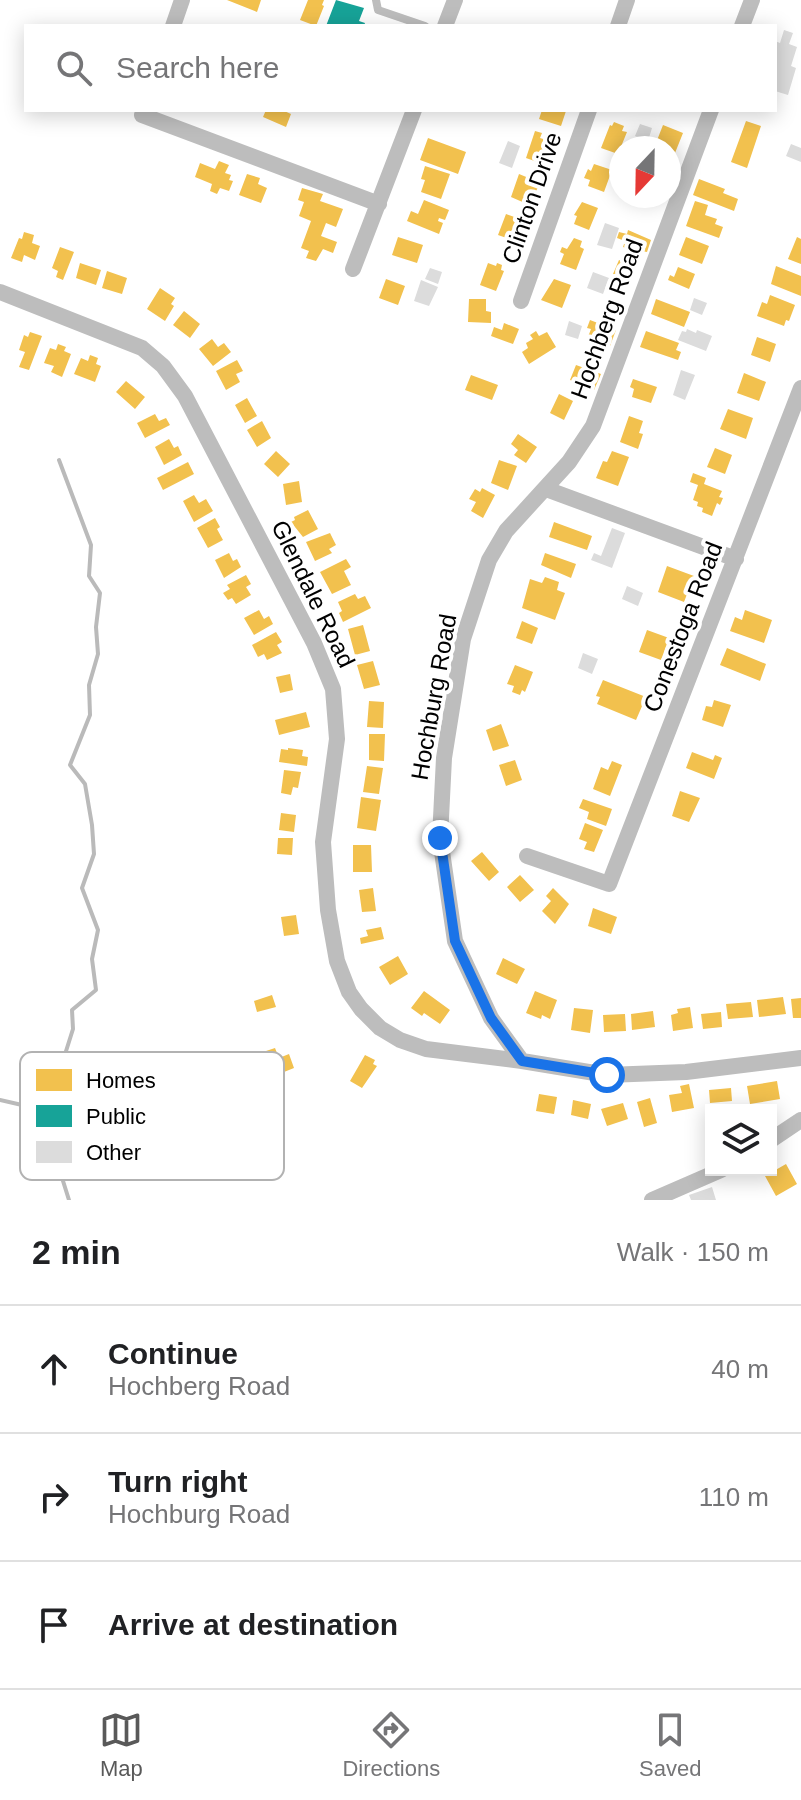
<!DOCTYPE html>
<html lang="en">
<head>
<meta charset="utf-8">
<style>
  body { margin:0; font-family:Arial,sans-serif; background:#f6f6f6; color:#202124 }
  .controls { position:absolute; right:24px; bottom:24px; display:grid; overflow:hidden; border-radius:0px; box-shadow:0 4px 20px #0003 }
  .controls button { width:72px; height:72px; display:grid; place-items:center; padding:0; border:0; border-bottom:2px solid #e0e0e0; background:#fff; color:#202124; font:40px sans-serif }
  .compass { position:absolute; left:609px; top:136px; width:72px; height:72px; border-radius:50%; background:#fff; box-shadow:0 4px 20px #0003; rotate:202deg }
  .stop { position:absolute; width:24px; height:24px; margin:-18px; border:6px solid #1a73e8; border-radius:50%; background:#fff }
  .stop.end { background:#1a73e8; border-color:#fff; box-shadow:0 2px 8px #0008 }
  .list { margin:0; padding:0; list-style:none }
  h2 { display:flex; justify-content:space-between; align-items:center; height:104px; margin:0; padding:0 32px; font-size:34px }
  h2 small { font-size:26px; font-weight:400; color:#757577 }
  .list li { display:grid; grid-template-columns:52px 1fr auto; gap:24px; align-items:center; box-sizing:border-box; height:128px; padding:0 32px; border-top:2px solid #e0e0e0 }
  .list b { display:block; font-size:30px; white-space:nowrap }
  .list p { margin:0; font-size:26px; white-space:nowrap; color:#757577 }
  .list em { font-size:26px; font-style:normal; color:#757577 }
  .icon { flex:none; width:44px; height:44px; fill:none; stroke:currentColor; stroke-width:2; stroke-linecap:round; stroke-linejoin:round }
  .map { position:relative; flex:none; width:801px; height:1200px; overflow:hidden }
  .search { position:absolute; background:#fff; box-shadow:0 4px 20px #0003; left:24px; right:24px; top:24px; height:88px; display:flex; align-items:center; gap:20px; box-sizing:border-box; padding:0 28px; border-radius:0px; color:#757577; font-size:30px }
  .sheet { height:488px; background:#fff }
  nav { display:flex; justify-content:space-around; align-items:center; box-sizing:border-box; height:112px; border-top:2px solid #e0e0e0; background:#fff; font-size:22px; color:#757577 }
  nav a { display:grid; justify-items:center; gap:4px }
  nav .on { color:#595959 }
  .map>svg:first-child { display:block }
  .homes { fill:#f2c14e }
  .public { fill:#17a398 }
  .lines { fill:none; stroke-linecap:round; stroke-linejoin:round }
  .stream { stroke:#bababa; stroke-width:4 }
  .building { fill:#dcdcdc }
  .lane { stroke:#bdbdbd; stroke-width:8 }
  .street { stroke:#bdbdbd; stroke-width:16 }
  .route { stroke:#1a73e8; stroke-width:10 }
  .labels { text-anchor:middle; stroke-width:8; stroke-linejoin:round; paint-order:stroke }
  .street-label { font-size:24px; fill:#000; stroke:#fff }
  .key { fill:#fff; stroke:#b2b2b2; stroke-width:2 }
  .key-label { font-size:22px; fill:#000 }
</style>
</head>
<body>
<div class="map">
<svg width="801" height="1200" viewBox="0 0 801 1200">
  <rect width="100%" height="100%" fill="#fff"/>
  <path class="homes" d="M227,0H261L257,12Z
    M308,0H324L322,5L324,6L316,26L300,20Z
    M266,110H282L291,114L286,127L263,117Z
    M542,110L566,111L561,126L539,119Z
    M746,121L761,126L747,168L731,162Z
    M614,122L624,126L622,131L627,132L618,154L601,148L610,125L612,126Z
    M663,125L683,133L673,158L669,156V148H654Z
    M535,131L542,133L540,138L553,142L543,164L526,158Z
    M428,138L466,152L458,174L420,160Z
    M219,161L229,165L225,173L231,175L229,180L233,181L229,191L220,188L217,194L210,191L212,184L195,177L200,163L215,169Z
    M594,164L612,170L604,192L588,186L590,180L584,178L588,169L591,171Z
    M425,166L450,174L441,199L421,192L425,180L421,179Z
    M247,174L260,178L258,184L267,188L261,203L239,195Z
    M519,174L536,181L534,185L538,187L535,194L531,192L527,204L511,197Z
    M699,179L725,189L723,193L738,199L734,211L693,195Z
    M302,188L323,194L320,201L343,209L336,227L326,223L321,236L337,242L333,253L323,249L316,261L306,258L309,251L301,248L311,221L299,216L304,202L298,200Z
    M424,200L449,210L445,220L439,218L438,221L443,223L439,234L407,221L411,211L418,214Z
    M695,201L708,205L705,215L717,219L715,224L723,227L719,238L686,226Z
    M582,202L598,208L589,230L574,224L577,216L574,215Z
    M506,214L523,220L520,234L518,233L515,241L498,235Z
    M628,230L651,240L647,252L641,251L640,253L623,247L625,241L617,238L619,232L627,234Z
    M24,232L34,235L32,243L40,246L35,260L24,255L22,262L11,258L19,238L22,239Z
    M398,237L423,245L417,263L392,255Z
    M686,237L709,246L702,264L679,255Z
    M797,237L801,239V264L788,259Z
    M574,238L582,241L580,247L584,249L576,270L560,264L564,254L560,252L562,247L567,249Z
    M60,247L74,252L63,280L56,277L58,271L52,268Z
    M619,260L635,266L630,281L613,274Z
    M80,263L101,270L96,285L76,278Z
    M488,263L496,266L497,263L502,265L501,270L504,271L496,291L480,285Z
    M776,266L801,276V296L771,284Z
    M678,267L695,274L689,289L668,280L670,275L674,277Z
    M107,271L127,278L122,294L102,288Z
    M386,279L405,286L398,305L379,298Z
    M554,279L571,285L562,308L541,300Z
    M160,288L175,298L171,304L174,306L165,321L147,309Z
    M770,295L795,305L789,321L786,320L784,326L757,316L762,302L767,304Z
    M469,299H486V311L491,312V323L468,322Z
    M656,299L690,312L684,327L651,314Z
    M184,311L200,324L190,338L173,325Z
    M590,320L616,330L610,346L588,337L591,329L587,328Z
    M504,323L519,329L513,344L491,336L494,327L502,330Z
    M536,331L539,336L547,332L556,347L529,364L522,352L528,348L526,343L533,339L530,335Z
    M646,331L679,343L676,350L681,352L678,360L640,347Z
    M30,332L42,336L29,370L19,367L25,352L19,350L24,335L28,337Z
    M757,337L776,344L770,362L751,355Z
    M212,339L218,347L224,343L231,352L213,366L199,349Z
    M58,344L66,347L64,351L71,354L62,377L51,372L54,366L44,363L50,348L56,350Z
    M90,355L98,358L96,364L101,366L95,382L74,374L81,358L88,361Z
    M237,360L243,371L236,374L240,382L226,390L216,371Z
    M576,365L601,374L594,390L570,380Z
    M744,373L766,382L759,401L737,393Z
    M471,375L498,385L492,400L465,390Z
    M633,379L657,387L651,403L632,397L634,389L630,387Z
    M126,381L145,397L135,409L116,392Z
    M559,394L573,401L564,420L550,413Z
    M247,398L257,416L245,423L235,405Z
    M728,409L753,418L746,439L720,429Z
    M155,414L159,421L166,418L170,425L145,438L137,423Z
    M629,416L643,421L639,433L643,434L638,449L620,442Z
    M262,421L271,438L257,447L247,430Z
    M518,434L537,447L526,463L514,455L518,450L511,444Z
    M169,439L174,448L178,446L182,455L164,465L155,447Z
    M715,448L732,455L725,474L707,467Z
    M276,451L290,464L278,477L264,464Z
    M612,451L629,457L618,486L596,478L603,461L607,462Z
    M499,460L517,466L508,490L491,483Z
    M188,462L194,474L163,490L157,478Z
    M693,473L706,478L704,484L722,491L719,497L723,498L720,505L717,503L712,516L702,512L703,508L697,506L698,502L693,500L698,485L690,482Z
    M299,481L302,502L286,505L283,484Z
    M482,488L495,495L483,518L471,511L476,502L469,499L475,489L480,492Z
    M194,495L199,503L206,499L213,511L194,522L183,501Z
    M308,510L318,529L303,537L291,522L295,520L294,517Z
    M215,518L220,527L217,529L223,540L208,548L197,528Z
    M554,522L592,536L587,550L549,537Z
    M330,533L336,545L329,549L332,553L315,561L306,542Z
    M229,553L233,561L237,559L241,567L224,578L215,560Z
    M545,553L576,564L571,578L541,565Z
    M346,559L351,567L344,571L351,585L332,594L320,572Z
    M667,566L694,576L684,602L658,592Z
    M246,575L251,584L246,587L251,595L236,604L232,598L228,600L223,593L230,589L227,585Z
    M545,577L559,582L557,590L565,593L555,620L522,608L530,579L542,583Z
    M355,594L358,599L365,596L371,608L343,622L339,613L342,611L338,602Z
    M259,610L264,619L269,616L273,624L254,635L244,618Z
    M745,610L772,620L764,643L730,631L735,617L742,620Z
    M522,621L538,628L532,644L516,638Z
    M363,625L370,651L355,655L348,629Z
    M647,630L669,638L661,660L639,652Z
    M276,632L282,642L277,645L282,653L267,660L264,654L258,657L252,645Z
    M727,648L766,664L760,681L720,665Z
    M373,661L380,685L364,689L357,665Z
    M515,665L533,672L525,692L522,690L520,695L512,692L514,686L507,684Z
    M290,674L293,690L280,693L276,677Z
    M603,680L646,697L636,720L597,704L600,697L596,696Z
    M714,700L731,705L723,727L702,720L706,706L712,707Z
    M369,701L384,702L383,728L367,727Z
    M306,712L310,727L279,735L275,720Z
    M501,724L509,746L493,751L486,730Z
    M369,734H385L384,761L369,760Z
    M288,748L303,750L302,756L308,757L307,766L279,762L281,749L288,750Z
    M692,752L713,760L715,755L722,758L714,779L686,768Z
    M515,760L522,780L506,786L499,765Z
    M612,761L622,765L610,796L593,789L601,767L608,770Z
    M367,766L383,768L379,794L363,792Z
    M284,770L301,772L298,788L293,787L291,795L281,793Z
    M680,791L700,798L689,822L672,816Z
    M361,797L381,800L376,831L357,828Z
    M583,799L612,809L606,826L587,819L589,812L579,808Z
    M281,813L296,815L294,832L279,830Z
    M585,823L603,830L594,852L584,849L587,842L579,839Z
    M278,838H293L292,855L277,854Z
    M353,845H371L372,872H353Z
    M482,852L499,872L489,881L471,861Z
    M520,875L534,890L520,902L507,887Z
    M373,888L376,911L362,912L359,890Z
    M553,888L569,904L555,924L542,911L551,901L546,896Z
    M593,908L617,917L611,934L588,926Z
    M296,915L299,934L284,936L281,917Z
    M381,927L384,939L361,944L360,938L368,936L366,930Z
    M398,956L408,974L390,985L379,967Z
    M503,958L525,969L517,984L496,974Z
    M424,991L450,1010L440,1024L424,1013L422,1016L411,1008Z
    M535,991L557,1000L550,1019L542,1015L541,1019L526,1013Z
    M272,995L276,1007L257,1012L254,1001Z
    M783,997L786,1014L759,1017L757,1000Z
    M801,998V1018H793L791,999Z
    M751,1002L753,1017L728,1019L726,1004Z
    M690,1007L693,1028L673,1031L671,1015L678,1013L677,1009Z
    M574,1008L593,1010L590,1033L571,1030Z
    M653,1011L655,1027L632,1030L631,1014Z
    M721,1012L722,1027L703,1029L701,1014Z
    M625,1014L626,1031L604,1032L603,1015Z
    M275,1048L279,1058L289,1054L294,1068L279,1074L273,1059L270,1061L266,1051Z
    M365,1055L375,1060L373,1064L377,1066L362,1088L350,1081Z
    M777,1081L780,1099L750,1104L747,1086Z
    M689,1084L694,1108L672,1112L669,1095L682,1093L680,1086Z
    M731,1088L732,1101L710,1103L709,1090Z
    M539,1094L557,1097L554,1114L536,1111Z
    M650,1098L657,1123L644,1127L637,1102Z
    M573,1100L591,1104L588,1119L571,1115Z
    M623,1103L628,1119L607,1126L601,1109Z
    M786,1164L797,1184L776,1196L765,1176Z"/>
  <path class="public" d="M336,0L364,8L359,21L365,23L364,26H326Z"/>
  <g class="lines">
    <path class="stream" d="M0,1100L22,1105L42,1114L69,1200
      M42,1114L43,1085L61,1067L73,1029L72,1010L96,990L92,959L98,930L82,888L94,854L92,825L85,784L70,765L90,715L89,685L98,654L96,627L100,593L89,576L91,545L59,460"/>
  </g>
  <path class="building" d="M784,30L793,33L789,44L797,47L791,66L796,68L788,95L775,91V41L780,43Z
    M640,124L652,128L648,141L635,136Z
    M508,141L520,146L512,168L499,163Z
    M791,144L801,148V162L786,156Z
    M605,223L619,228L612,249L597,245Z
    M430,268L442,272L438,284L425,279Z
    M593,272L609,278L603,294L587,288Z
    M421,280L438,287L429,306L414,301Z
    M694,298L707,303L702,315L690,310Z
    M569,321L582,326L578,339L565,335Z
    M687,329L696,333L697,330L712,336L706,351L678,340L682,331L686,332Z
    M681,370L695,375L685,400L673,395Z
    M612,528L625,533L612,568L591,560L594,553L601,556Z
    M627,586L643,593L638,606L622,599Z
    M583,653L598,659L592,674L578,668Z
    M712,1187L716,1200H691L689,1195Z"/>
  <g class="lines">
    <path class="lane" d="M376,0L378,10L425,26"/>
    <path class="street" d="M173,26L182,0
      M445,26L455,0
      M618,26L627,0
      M742,26L752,0
      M144,110L142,115L379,204
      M353,269L414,110
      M0,292L142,348L163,366L185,396L314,643L333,689L337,739L323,842L328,910L337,961L349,992L361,1009L380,1028L400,1040L426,1049L522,1061L607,1075L686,1072L801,1058
      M521,301L589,110
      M546,489L736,559
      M527,856L609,884L801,388
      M522,1061L491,1018L455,941L440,838L444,758L463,639L489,560L506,531L569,462L593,426L711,110
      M771,1140L801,1120
      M652,1200L721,1170"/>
  </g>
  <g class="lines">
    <path class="route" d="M440,838L455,941L491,1018L522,1061L607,1075"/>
  </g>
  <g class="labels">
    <g class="street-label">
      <text transform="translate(532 198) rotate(-71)" y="8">Clinton Drive</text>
      <text transform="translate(607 319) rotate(-70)" y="8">Hochberg Road</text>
      <text transform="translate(313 594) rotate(64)" y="8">Glendale Road</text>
      <text transform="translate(683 627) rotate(-69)" y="8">Conestoga Road</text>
      <text transform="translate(434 697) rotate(-80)" y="8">Hochburg Road</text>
    </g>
  </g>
  <rect x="20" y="1052" width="264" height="128" rx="12" class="key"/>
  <rect x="36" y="1069" width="36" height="22" fill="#f2c14e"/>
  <rect x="36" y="1105" width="36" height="22" fill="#17a398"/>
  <rect x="36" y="1141" width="36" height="22" fill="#dcdcdc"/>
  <g class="key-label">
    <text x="86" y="1088">Homes</text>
    <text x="86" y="1124">Public</text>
    <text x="86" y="1160">Other</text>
  </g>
</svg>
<div class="controls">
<button><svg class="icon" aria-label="layers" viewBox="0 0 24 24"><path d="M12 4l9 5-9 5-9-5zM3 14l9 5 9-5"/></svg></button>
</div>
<svg class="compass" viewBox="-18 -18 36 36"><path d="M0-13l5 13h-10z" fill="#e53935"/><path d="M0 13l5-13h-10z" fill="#757577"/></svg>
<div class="stop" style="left:607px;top:1075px"></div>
<div class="stop end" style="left:440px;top:838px"></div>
<div class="search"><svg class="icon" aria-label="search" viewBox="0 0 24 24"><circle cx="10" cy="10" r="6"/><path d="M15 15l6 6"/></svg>Search here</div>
</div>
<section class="sheet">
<h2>2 min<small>Walk · 150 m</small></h2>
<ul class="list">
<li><svg class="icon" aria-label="ahead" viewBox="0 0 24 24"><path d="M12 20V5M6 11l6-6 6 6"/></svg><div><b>Continue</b><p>Hochberg Road</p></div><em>40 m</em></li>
<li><svg class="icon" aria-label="right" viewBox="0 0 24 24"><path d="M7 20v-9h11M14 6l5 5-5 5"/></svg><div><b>Turn right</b><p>Hochburg Road</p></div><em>110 m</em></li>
<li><svg class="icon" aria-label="arrive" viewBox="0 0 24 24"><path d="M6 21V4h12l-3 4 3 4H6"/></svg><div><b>Arrive at destination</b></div></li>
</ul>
</section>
<nav>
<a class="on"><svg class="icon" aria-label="map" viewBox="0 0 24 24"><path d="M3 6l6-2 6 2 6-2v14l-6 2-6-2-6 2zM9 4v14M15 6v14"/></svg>Map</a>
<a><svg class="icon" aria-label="directions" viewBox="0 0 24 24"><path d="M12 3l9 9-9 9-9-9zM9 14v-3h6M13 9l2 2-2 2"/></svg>Directions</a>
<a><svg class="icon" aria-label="saved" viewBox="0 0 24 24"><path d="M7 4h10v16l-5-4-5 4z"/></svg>Saved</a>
</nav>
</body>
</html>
